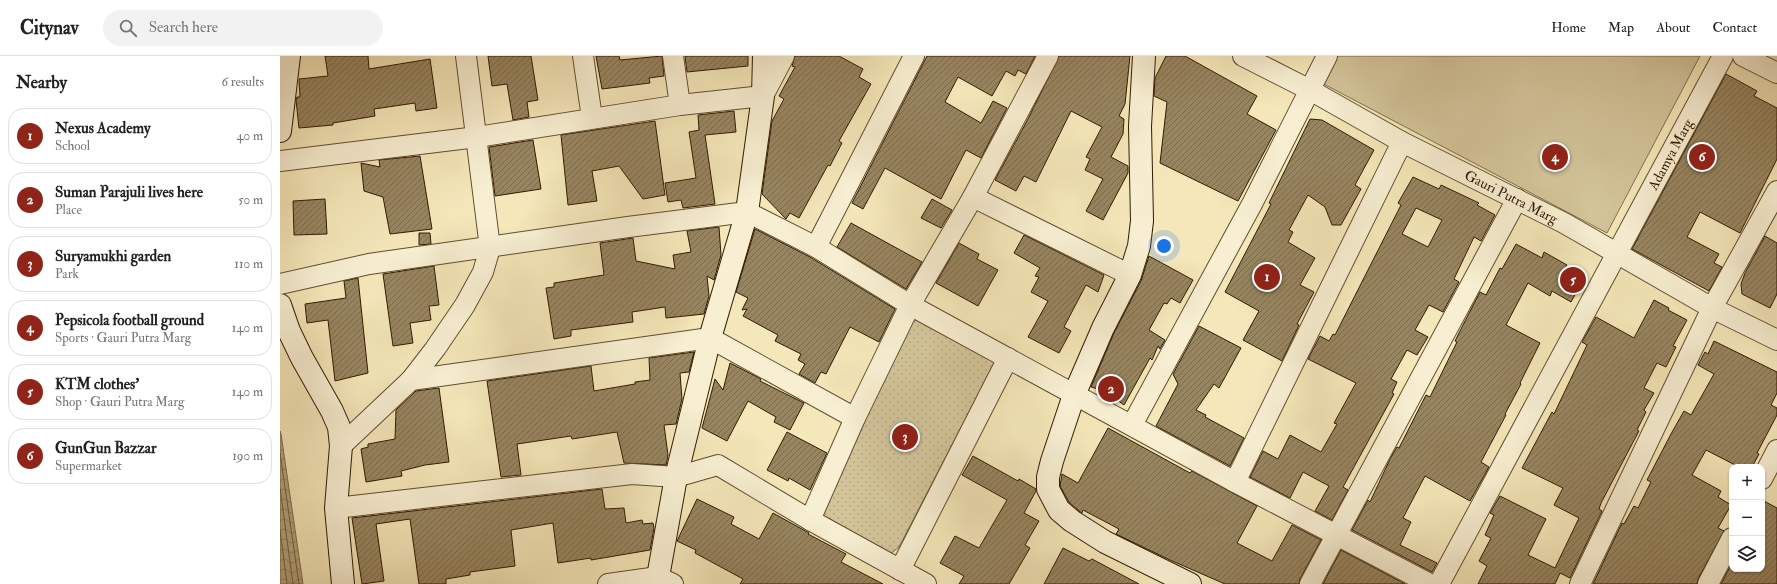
<!DOCTYPE html>
<html lang="en">
<head>
<meta charset="utf-8">
<style>
  body { margin:0; font-family:"IM FELL Double Pica",serif; background:#f2f2f2; color:#202124 }
  .controls { position:absolute; right:12px; bottom:12px; display:grid; overflow:hidden; border-radius:8px; box-shadow:0 1px 3px #0004 }
  .controls button { width:36px; height:36px; display:grid; place-items:center; padding:0; border:0; border-bottom:1px solid #e0e0e0; background:#fff; color:#202124; font:20px sans-serif }
  .you { position:absolute; left:884px; top:190px; width:14px; height:14px; margin:-10px; border:3px solid #fff; border-radius:50%; background:#1a73e8; box-shadow:0 0 0 6px #1a73e833 }
  .badge { display:grid; place-items:center; width:26px; height:26px; border-radius:50%; background:#8f2418; color:#fff; font-size:13px; font-weight:700 }
  .pin { position:absolute; translate:-50% -50%; border:2px solid #fff; box-shadow:0 1px 4px #0006 }
  .list { margin:0; padding:0; list-style:none }
  h2 { display:flex; justify-content:space-between; align-items:center; height:52px; margin:0; padding:0 16px; font-size:17px }
  h2 small { font-size:13px; font-weight:400; color:#757577 }
  .list li { display:grid; grid-template-columns:26px 1fr auto; gap:12px; align-items:center; box-sizing:border-box; height:56px; margin:0 8px 8px; padding:0 8px; border:1px solid #e0e0e0; border-radius:16px }
  .list b { display:block; font-size:15px; white-space:nowrap }
  .list p { margin:0; font-size:13px; white-space:nowrap; color:#757577 }
  .list em { font-size:13px; font-style:normal; color:#757577 }
  .icon { flex:none; width:22px; height:22px; fill:none; stroke:currentColor; stroke-width:2; stroke-linecap:round; stroke-linejoin:round }
  .map { position:relative; flex:none; width:1497px; height:528px; overflow:hidden }
  header { display:flex; align-items:center; gap:24px; box-sizing:border-box; height:56px; padding:0 20px; background:#fff; border-bottom:1px solid #e0e0e0 }
  header strong { font-size:19px }
  nav { display:flex; gap:22px; margin-inline-start:auto; font-size:14px }
  .search { width:280px; height:36px; background:#f2f2f2; display:flex; align-items:center; gap:10px; box-sizing:border-box; padding:0 14px; border-radius:22px; color:#757577; font-size:15px }
  main { display:flex }
  aside { flex:1; background:#fff }
  .map>svg:first-child { display:block }
  .grass { fill:url(#grass-dots); stroke:#826f4e }
  .pitch { fill:#d3c49a; stroke:#826f4e }
  .water { fill:url(#water-waves); stroke:#7f6b4a }
  .lines { fill:none; stroke-linecap:round; stroke-linejoin:round }
  .shore { stroke:#725e3e; stroke-width:1 }
  .building { fill:url(#building-hatch); stroke:#321a01; fill-rule:evenodd }
  .street-casing { stroke:#624d2f; stroke-width:22 }
  .secondary-casing { stroke:#321a01; stroke-width:24 }
  .street { stroke:#f8efd2; stroke-width:20 }
  .secondary { stroke:#f8efd2; stroke-width:22 }
  .labels { text-anchor:middle; stroke-width:3; stroke-linejoin:round; paint-order:stroke }
  .street-label { font-size:14px; fill:#321a01; stroke:#f8efd2 }
</style>
</head>
<body>
<header>
<strong>Citynav</strong>
<div class="search"><svg class="icon" aria-label="search" viewBox="0 0 24 24"><circle cx="10" cy="10" r="6"/><path d="M15 15l6 6"/></svg>Search here</div>
<nav><a>Home</a><a>Map</a><a>About</a><a>Contact</a></nav>
</header>
<main>
<aside>
<h2>Nearby<small>6 results</small></h2>
<ul class="list">
<li><span class="badge">1</span><div><b>Nexus Academy</b><p>School</p></div><em>40 m</em></li>
<li><span class="badge">2</span><div><b>Suman Parajuli lives here</b><p>Place</p></div><em>50 m</em></li>
<li><span class="badge">3</span><div><b>Suryamukhi garden</b><p>Park</p></div><em>110 m</em></li>
<li><span class="badge">4</span><div><b>Pepsicola football ground</b><p>Sports · Gauri Putra Marg</p></div><em>140 m</em></li>
<li><span class="badge">5</span><div><b>KTM clothes'</b><p>Shop · Gauri Putra Marg</p></div><em>140 m</em></li>
<li><span class="badge">6</span><div><b>GunGun Bazzar</b><p>Supermarket</p></div><em>190 m</em></li>
</ul>
</aside>
<div class="map">
<svg width="1497" height="528" viewBox="0 0 1497 528">
  <defs>
    <pattern id="grass-dots" width="8" height="8" patternUnits="userSpaceOnUse"><rect width="8" height="8" fill="#d3c49a"/><path d="M2 2h.1M6 6h.1" fill="none" stroke="#b6a883" stroke-width="1.8" stroke-linecap="round"/></pattern>
    <pattern id="water-waves" width="16" height="10" patternUnits="userSpaceOnUse"><rect width="16" height="10" fill="#b2a17a"/><path d="M0 5q4-4 8 0t8 0" fill="none" stroke="#918262"/></pattern>
    <pattern id="building-hatch" width="6" height="6" patternUnits="userSpaceOnUse"><rect width="6" height="6" fill="#978561"/><path d="M-1 1l2-2M0 6l6-6M5 7l2-2" fill="none" stroke="#7c6c4e"/></pattern>
  </defs>
  <rect width="100%" height="100%" fill="#f4e7b9"/>
  <filter id="stains"><feTurbulence type="fractalNoise" baseFrequency=".005" numOctaves="4"/><feColorMatrix values="0 0 0 0 .2 0 0 0 0 .09 0 0 0 0 .02 0 0 0 .5 -.17"/></filter>
  <radialGradient id="worn" r=".72"><stop offset=".6" stop-color="#630" stop-opacity="0"/><stop offset="1" stop-color="#630" stop-opacity=".3"/></radialGradient>
  <path class="grass" d="M643,260L715,306L619,491L609,499L542,467L538,456L632,266Z"/>
  <path class="pitch" d="M1051,0H1420L1327,177L1038,25Z"/>
  <path class="water" d="M0,375L1,378L23,528H0Z"/>
  <g class="lines">
    <path class="shore" d="M0,397L19,528
      M0,432L13,528
      M0,474L7,528"/>
  </g>
  <path class="building" d="M45,0H88L89,13L150,3L157,52L136,55L135,47L94,53L95,60L53,67V69L19,72L16,44L17,41H20L19,23L48,20Z
    M208,0H251L258,44L247,46L249,61L233,64L227,28L212,30Z
    M316,0H339L340,4L382,0L384,20L369,22L370,27L322,33Z
    M405,0H468V10L407,16Z
    M515,0H559L583,13L579,21L591,28L559,85L562,87L550,110L548,109L519,162L510,157L506,163L482,138L492,65L504,43L499,40L515,11L512,10Z
    M647,0H755L746,18L738,14L735,20L726,15L712,40L678,21L665,46L701,67L713,45L727,52L701,102L686,94L661,143L605,112L583,153L572,147Z
    M779,0H850L845,48L839,60L844,63L843,78L831,101L848,110V117L823,164L806,155L823,123L805,114L810,103L806,101L822,71L791,55L756,126L744,120L736,135L715,124L748,63Z
    M886,0H905L977,40L967,58L996,74L958,145L880,107L887,46L874,40L875,22Z
    M1446,18L1477,35L1474,40L1497,52V103L1460,177L1420,156L1407,181L1439,198L1434,207L1442,211L1429,235L1352,193Z
    M454,55L456,76L425,79L435,148L403,152L401,144L388,146L385,127L416,122L409,76L419,74L418,59Z
    M1030,63L1042,64L1094,94L1075,129L1081,133L1061,169H1052L1045,151L1028,139L1009,174L1013,176L1008,186L1035,202L1020,229L1034,236L1017,268L1019,269L1002,305L963,284L979,255L945,236L991,148L989,147Z
    M375,65L385,139L363,143L339,110L312,115L317,145L288,149L281,79Z
    M253,84L261,133L215,140L209,91Z
    M140,100L152,173L110,178L103,141L84,135L81,107L100,111L99,104Z
    M1133,121L1159,133L1161,129L1199,147L1197,149L1215,159L1201,185L1194,181L1174,223L1179,226L1163,256L1149,249L1135,274L1148,281L1137,299L1127,294L1111,323L1117,326L1112,337L1114,338L1063,431L1068,434L1052,464L1035,455L1049,430L1023,416L1010,442L970,421L983,395L998,403L1010,379L1041,396L1057,368L1054,367L1076,327L1028,303L1040,280L1049,285L1053,278L1055,279L1121,149L1118,147ZM1136,152L1162,164L1148,191L1122,178Z
    M45,143L47,178L14,179L13,145Z
    M652,143L672,154L661,172L641,162Z
    M571,167L642,206L626,233L557,191Z
    M439,171L441,199L434,224L427,220L429,240L424,258L386,262L385,251L352,256L353,266L291,274V280L274,283L266,232L274,231V227L324,219L320,187L353,182L356,205L395,213L393,199L411,196L407,175Z
    M475,173L530,201L615,253L599,286L570,271L546,318L541,316L535,327L519,318L525,308L518,304L521,298L495,285L498,279L463,260L467,253L462,254L468,242L456,236Z
    M139,177H150L151,188L139,189Z
    M744,179L824,219L818,236L806,229L784,271L791,275L779,297L748,281L768,245L751,236L759,221L755,220L760,212L734,197Z
    M1485,180L1497,187V238L1490,252L1462,238L1461,228L1465,217Z
    M679,187L699,198L697,203L718,214L698,250L656,227Z
    M1236,188L1262,202L1264,196L1287,209L1285,212L1304,222L1291,246L1272,235L1270,240L1248,227L1226,269L1260,287L1240,327L1241,328L1225,358L1226,359L1201,406L1209,411L1190,445L1145,420L1123,462L1131,466L1120,489L1157,507L1152,516L1072,474L1088,444L1090,446L1111,401L1117,391L1119,392L1146,339L1150,341L1177,286L1175,285L1184,267L1200,236L1206,239L1220,212L1222,213Z
    M869,200L913,224L900,247L891,242L887,248L884,247L869,274L885,284L880,293L878,290L872,304L870,302L844,349L825,335L811,331L834,277L861,225Z
    M154,210L159,249L149,250L151,264L130,267L133,287L113,290L103,218Z
    M78,222L88,317L55,325L48,264L27,267L25,248L66,242L64,225Z
    M1374,244L1389,252L1388,254L1407,264L1393,290L1396,291L1386,311L1377,307L1364,332L1374,337L1364,354L1366,356L1357,374L1359,375L1321,447L1319,453L1322,455L1290,522L1280,517L1275,528H1198L1207,510L1199,505L1211,482L1205,479L1214,459L1210,457L1220,440L1266,463L1248,499L1275,512L1299,462L1274,449L1283,432L1242,412L1272,356L1274,358L1307,289L1302,286L1316,261L1354,282Z
    M919,270L961,292L939,332L934,328L916,354L926,359L925,361L964,382L950,410L876,370L898,328L893,318Z
    M1434,285L1497,316V337L1491,349L1497,352V359L1477,397L1479,398L1472,411H1459L1426,394L1412,419L1441,435L1438,441L1451,449L1438,472L1444,475L1418,523L1417,528H1313L1342,467L1344,468L1354,450L1358,452L1371,426L1367,424L1391,378L1404,355L1411,359L1434,318L1418,309L1425,296L1428,298Z
    M414,296L409,316L400,317L402,343L396,368L384,369L388,399L386,409L344,407L337,376L292,383L291,380L237,388L241,419L221,421L207,325L311,310L314,335L355,328V326L370,324L369,302Z
    M450,307L481,323L480,325L524,347L510,374L494,366L496,361L468,345L447,385L422,372L435,323L443,334Z
    M159,332L169,406L145,409L121,415L122,420L86,426L81,393L88,391V388L115,383L116,354L136,335Z
    M828,372L910,417L912,415L977,450L957,487L992,505L1012,469L1041,484L1020,523L1019,528H945L890,504L836,478L839,473L803,454L802,457L799,455L789,446L780,430L782,418L798,427Z
    M507,376L547,397L530,434L509,422L508,425L487,414Z
    M693,400L738,425L739,423L756,433V435L744,457L759,465L745,489L750,492L729,528H679L684,520L660,507L675,480L699,492L727,444L682,419Z
    M322,433L325,453L344,452L346,467L362,464L363,468L373,467L374,472L370,494L311,504V502L278,507L273,467L231,474L235,510L190,516V519L166,523V528H139L130,463L96,468L104,525L82,528L72,462Z
    M417,443L454,461L451,468L479,483L493,457L529,477L528,478L566,498L561,506L603,528H460L463,523L415,497L416,494L397,485Z
    M1482,444L1497,452V528H1441L1452,507V513H1482Z
    M783,492L809,505L812,503L859,528H764Z
    M1061,494L1125,528H1043Z"/>
  <g class="lines">
    <g class="street-casing">
      <g id="street">
        <path d="M303,0L312,62"/>
        <path d="M393,0L400,49"/>
        <path id="s1" d="M963,0L1030,34L1122,86L1284,167L1432,252L1497,284"/>
        <path d="M1463,0L1497,17"/>
        <path d="M0,105L197,81L400,49L483,40L504,0"/>
        <path d="M693,141L850,219"/>
        <path d="M536,191L634,0"/>
        <path d="M0,228L89,208L348,171L467,156L536,191L630,249L955,426L1150,528"/>
        <path d="M131,324L430,282L575,362"/>
        <path d="M852,369L972,148L1047,0"/>
        <path d="M61,390L131,324L155,293L185,249L203,216L210,192L186,0"/>
        <path d="M1482,423L1497,394"/>
        <path d="M955,426L1122,86"/>
        <path d="M56,452L352,418L396,421L438,409L530,464L646,528"/>
        <path d="M530,464L575,362L630,249L693,141L768,0"/>
        <path d="M620,514L728,302"/>
        <path d="M328,528L378,521L393,528"/>
        <path d="M1030,528L1237,143"/>
        <path id="s2" d="M1159,528L1443,0"/>
        <path d="M1300,528L1432,252L1497,135"/>
        <path d="M1428,528L1452,482"/>
      </g>
    </g>
    <g class="secondary-casing">
      <path id="secondary" d="M864,0L860,70L862,165L859,190L850,219L823,272L794,339L772,405L768,421V433L779,454L792,465L825,486L910,528
        M0,75L9,0
        M0,249L9,275L22,302L52,355L59,371L61,390L56,452L63,528
        M378,528V521L396,421L430,282L467,156L483,40L484,0"/>
    </g>
    <use href="#street" class="street"/>
    <use href="#secondary" class="secondary"/>
  </g>
  <g class="labels">
    <g class="street-label">
      <text dy="5" stroke="none"><textPath href="#s2" startOffset="488">Adamya Marg</textPath></text>
      <text dy="5" stroke="none"><textPath href="#s1" startOffset="303">Gauri Putra Marg</textPath></text>
    </g>
  </g>
  <rect width="100%" height="100%" filter="url(#stains)"/>
  <rect width="100%" height="100%" fill="url(#worn)"/>
</svg>
<div class="controls">
<button>+</button>
<button>−</button>
<button><svg class="icon" aria-label="layers" viewBox="0 0 24 24"><path d="M12 4l9 5-9 5-9-5zM3 14l9 5 9-5"/></svg></button>
</div>
<div class="you"></div>
<div class="pin badge" style="left:987px;top:221px">1</div>
<div class="pin badge" style="left:831px;top:333px">2</div>
<div class="pin badge" style="left:625px;top:381px">3</div>
<div class="pin badge" style="left:1275px;top:101px">4</div>
<div class="pin badge" style="left:1293px;top:224px">5</div>
<div class="pin badge" style="left:1422px;top:101px">6</div>
</div>
</main>
</body>
</html>
